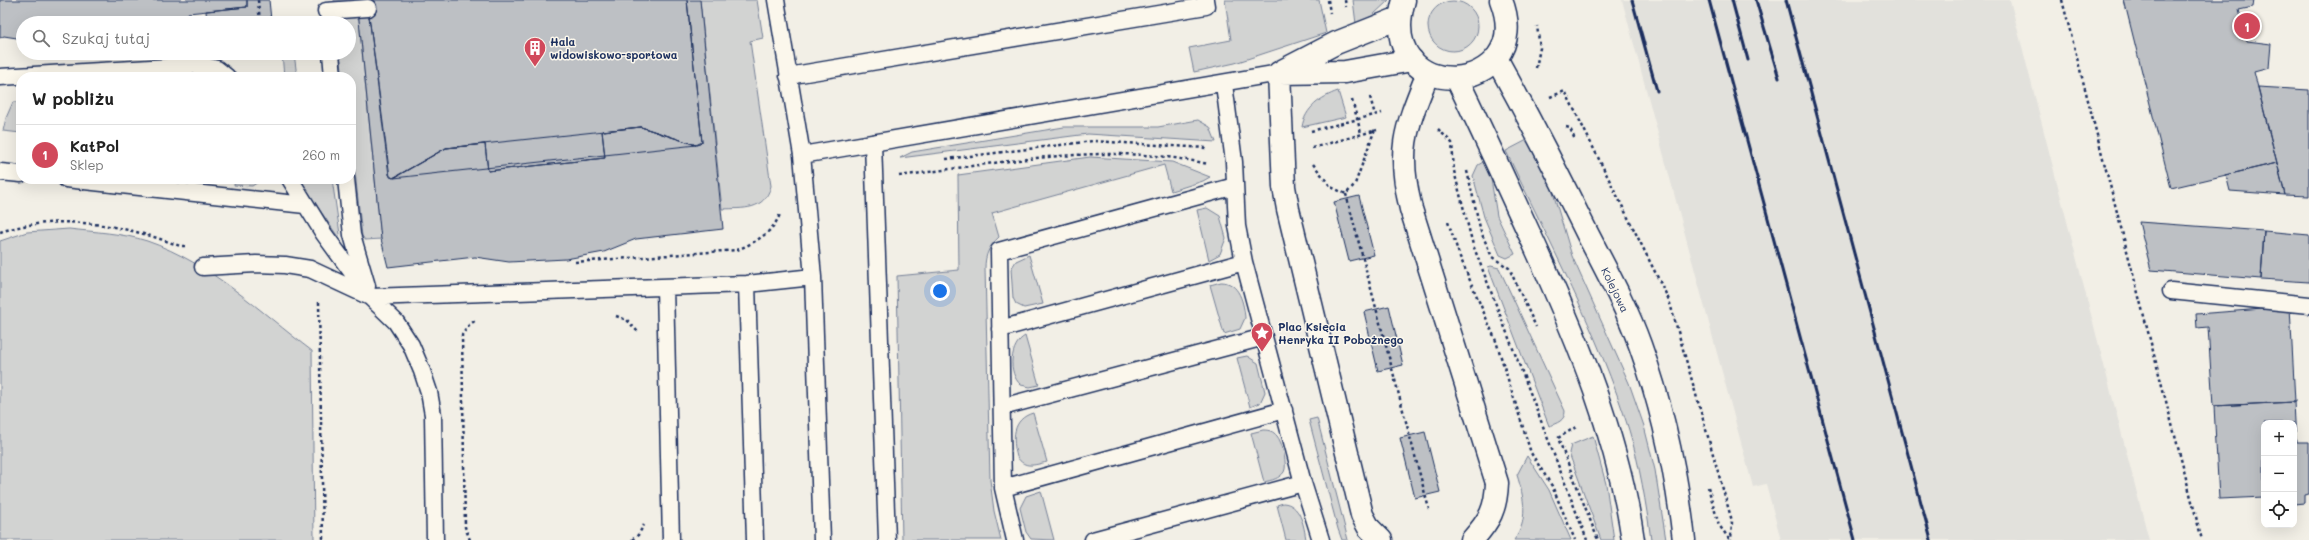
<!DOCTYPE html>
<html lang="pl">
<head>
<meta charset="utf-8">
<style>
  body { margin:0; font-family:Mali,sans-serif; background:#f2f2f2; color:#222 }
  .controls { position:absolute; right:12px; bottom:12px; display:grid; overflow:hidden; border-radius:8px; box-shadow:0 4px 16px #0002 }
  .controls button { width:36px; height:36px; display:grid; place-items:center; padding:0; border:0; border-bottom:1px solid #e0e0e0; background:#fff; color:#222; font:20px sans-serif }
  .you { position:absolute; left:940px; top:291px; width:14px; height:14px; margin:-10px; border:3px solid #fff; border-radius:50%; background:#1a73e8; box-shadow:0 0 0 6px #1a73e833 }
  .badge { display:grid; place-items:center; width:26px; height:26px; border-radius:50%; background:#d1495b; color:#fff; font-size:13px; font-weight:700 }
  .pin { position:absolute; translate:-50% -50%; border:2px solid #fff; box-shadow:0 1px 4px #0006 }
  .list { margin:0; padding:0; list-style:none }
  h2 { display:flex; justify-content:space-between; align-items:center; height:52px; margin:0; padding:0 16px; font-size:17px }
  h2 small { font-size:13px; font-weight:400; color:#767676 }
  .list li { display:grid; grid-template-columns:26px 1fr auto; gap:12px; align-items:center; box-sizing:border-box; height:60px; padding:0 16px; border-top:1px solid #e0e0e0 }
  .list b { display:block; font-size:15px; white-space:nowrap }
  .list p { margin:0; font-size:13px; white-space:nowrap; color:#767676 }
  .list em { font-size:13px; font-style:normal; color:#767676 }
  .icon { flex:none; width:22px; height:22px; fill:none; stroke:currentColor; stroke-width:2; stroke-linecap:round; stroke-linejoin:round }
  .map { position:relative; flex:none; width:2309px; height:540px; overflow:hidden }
  .search { position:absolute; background:#fff; box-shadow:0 4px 16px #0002; left:16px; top:16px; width:340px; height:44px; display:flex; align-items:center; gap:10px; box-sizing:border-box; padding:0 14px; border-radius:22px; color:#767676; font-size:15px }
  .panel { position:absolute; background:#fff; box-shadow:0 4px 16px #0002; left:16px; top:72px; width:340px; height:112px; border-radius:16px }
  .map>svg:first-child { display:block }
  .built { fill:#e2e1dc }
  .green { fill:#d2d3d2; stroke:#768198 }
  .building { fill:#bdc0c4; stroke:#1b2f5e }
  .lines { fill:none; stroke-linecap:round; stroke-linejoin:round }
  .service-casing { stroke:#1b2f5e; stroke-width:19 }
  .minor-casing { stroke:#1b2f5e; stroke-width:25 }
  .tertiary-casing { stroke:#1b2f5e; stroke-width:25 }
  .path { stroke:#1b2f5e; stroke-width:2.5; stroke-dasharray:3 3; stroke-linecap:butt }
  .service { stroke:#fbf7ec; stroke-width:16 }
  .minor { stroke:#fbf7ec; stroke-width:22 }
  .tertiary { stroke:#fbf7ec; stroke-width:22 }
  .rail { stroke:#1b2f5e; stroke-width:3 }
  .labels { text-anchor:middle; stroke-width:3; stroke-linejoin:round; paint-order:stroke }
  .poi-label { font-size:11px; font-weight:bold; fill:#1b2f5e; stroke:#fbf7ec; text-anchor:start }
  .street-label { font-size:11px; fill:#1b2f5e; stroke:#fbf7ec }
</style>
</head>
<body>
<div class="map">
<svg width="2309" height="540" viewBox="0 0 2309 540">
  <rect width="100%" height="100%" fill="#f2efe6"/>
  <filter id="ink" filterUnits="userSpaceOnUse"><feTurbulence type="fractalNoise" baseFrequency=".025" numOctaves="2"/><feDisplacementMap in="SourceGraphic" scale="8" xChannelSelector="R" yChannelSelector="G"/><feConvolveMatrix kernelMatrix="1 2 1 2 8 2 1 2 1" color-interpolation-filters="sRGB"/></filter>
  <g filter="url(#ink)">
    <path class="built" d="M1622,0H2010L2149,540H1781L1766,484L1753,487Z"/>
    <path class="green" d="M334,0H357L381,239L365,240L362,236L351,135V77H343L340,53H349V23H337Z
      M700,0H757L763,38L750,41L771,186C764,211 744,208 722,209Z
      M1225,0H1319L1326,33L1235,63L1194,72L1189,48L1231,40Z
      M1353,0H1389L1372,16L1356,24Z
      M1428 26a25 25 0 1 1 50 0a25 25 0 1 1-50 0Z
      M282,53H294L297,77H284Z
      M1338,91L1346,117L1302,127C1305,108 1321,97 1338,91Z
      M13,102H21V133L3,131L6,118Z
      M1198,120L1210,127L1216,142L1088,134L900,158L912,152L1064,127H1158Z
      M1529,139L1542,162L1551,186L1572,256L1629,383L1644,426L1655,470L1666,540H1651C1646,503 1640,466 1629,430C1599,334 1549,242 1506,151Z
      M1090,157L1172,162L1210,177L1203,181L1171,191L1164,165L992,213L999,237C989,246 985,255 985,268L990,480L994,511L1001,540H902L897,276L959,270L958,175Z
      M1485,161L1491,179L1497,216L1515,254L1507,258L1500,255L1484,217L1473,176L1478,165Z
      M235,179H263L252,186L234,185Z
      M299,179H332L340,234L338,237Z
      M1207,208L1220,216L1226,238L1220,254L1209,260L1197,210Z
      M69,229C95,232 122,233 147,241C211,263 259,311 312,351L314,540H0V241L27,232Z
      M1029,255L1043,304L1024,308L1016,304L1013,298L1011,269L1016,261Z
      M1491,266L1499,268L1565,411C1565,421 1557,423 1549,426L1488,267Z
      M1221,282C1239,282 1244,303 1245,318L1240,329L1224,334L1210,285Z
      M1025,336L1039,385L1030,387L1021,385C1007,373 1010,344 1025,336Z
      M1247,356L1258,363L1265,392L1260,403L1250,407L1237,358Z
      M1033,413L1047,462C1034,465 1025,469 1017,457C1012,439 1012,419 1033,413Z
      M1317,418L1348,540H1342L1338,529L1309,420Z
      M1263,430C1269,430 1273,431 1277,436C1282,441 1288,466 1284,472C1279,479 1272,480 1264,482L1251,433Z
      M1593,436L1606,484L1614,540H1601L1569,453L1571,445Z
      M1527,456L1549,490L1571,540H1514C1529,521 1524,497 1517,475Z
      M1041,491L1054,540L1031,539L1026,532L1020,508L1026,496Z
      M1283,503C1300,504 1304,525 1306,540H1286L1277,505Z"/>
    <path class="building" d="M0,0H247V7L188,13L189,23H23V39L4,36L0,38Z
      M247,0H269L271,20L207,23L206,11L247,7Z
      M357,0H367L389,175L393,178L446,148L485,144L488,171L605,158L602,131L641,127L696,145L700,144L702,142L687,0H700L723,229L636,239L604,252L566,259L509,262L475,257L388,267L381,239Z
      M367,0H687L702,142L696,145L641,127L602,131L605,158L488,171L485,144L446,148L393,178L390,177Z
      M2124,0H2254L2253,7L2239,10L2247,41L2271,44L2269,68L2254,72L2277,163L2171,188Z
      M2258,87L2309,90V196L2285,195Z
      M641,127L696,145L394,178L446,148Z
      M2277,163L2285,195L2230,191L2226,175Z
      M1359,196L1374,255L1349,261L1334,202Z
      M2139,222L2264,231L2261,279L2151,270Z
      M2264,231L2309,235V282L2261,279Z
      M1389,306L1403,365L1378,371L1364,312Z
      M2290,307L2295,402L2213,406L2208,327L2197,328L2196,314Z
      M2294,402L2296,442H2309V494L2304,495V503L2294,504V423H2264V497L2219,499L2214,406Z
      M1425,432L1440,492L1415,498L1400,438Z"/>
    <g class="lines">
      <g class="service-casing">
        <path id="service" d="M776,0L802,155L813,277L822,540
          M326,11L368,8
          M331,53L333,77
          M788,76L1206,6L1205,0
          M0,77L201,65L217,69L227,77
          M1224,84L1234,162L1237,226L1244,262L1303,483L1321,540
          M873,143L887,540
          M802,155L1279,73
          M0,172L21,174
          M66,179L305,205
          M290,179L324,234L370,297L396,322L411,345L422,371L429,392L433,415L435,540
          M346,179L352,235L367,286
          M203,267L256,264L285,265L310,269L370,297L747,284L813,277
          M747,284L755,540
          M665,287L671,540
          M2171,291L2309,305
          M1000,329L1244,262
          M1002,407L1264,337
          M1003,488L1284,410
          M1015,540L1003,488L999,251L1235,186
          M1093,540L1303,483"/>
      </g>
      <g class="minor-casing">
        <path id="minor" d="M1282,71L1336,43L1399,18
          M1279,73L1284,187L1288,209L1362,515L1369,528L1381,540
          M1279,73L1345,72L1412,60
          M1428,73C1406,128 1396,149 1411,209L1497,483C1496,509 1490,520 1472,540"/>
      </g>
      <g class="tertiary-casing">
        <path id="tertiary" d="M1404,0C1373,110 1539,97 1501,0
          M1496,58C1528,116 1558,174 1587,233C1606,270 1626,306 1640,345C1662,406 1677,476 1684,540
          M1457,79C1484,134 1509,190 1535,246C1578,341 1618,436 1633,540"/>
      </g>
      <path class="path" d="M258,0L260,23
        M1328,0L1330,13
        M1345,0L1346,7
        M2062,0L2202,540
        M1536,68L1540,48L1537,26
        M1370,97L1375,115
        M1550,97L1565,91L1669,300L1732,521L1731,540
        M1352,100L1361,133
        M1566,127L1570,128L1575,140
        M1438,129L1452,143L1454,171L1473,245L1587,540
        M1311,131L1382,113
        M1312,148L1377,130
        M946,159L1093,141L1206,148
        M1313,164L1331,187L1346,194L1355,184L1375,129
        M1467,171L1481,232L1492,257L1509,268L1536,327
        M899,176C1001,163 1106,141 1208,164
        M1346,194L1429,509
        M1448,222L1460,257L1496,341L1531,453L1552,486L1575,540
        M0,232C59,213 122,224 180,246H187
        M575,262L737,250C754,243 773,233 780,214
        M319,302L323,540
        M616,316L627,320L639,333
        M1576,427L1558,438L1598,540
        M1708,487L1719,525L1730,540
        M470,540L465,527L462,335L469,325L476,320
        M632,540L638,535L644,525"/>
      <use href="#service" class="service"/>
      <use href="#minor" class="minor"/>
      <use href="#tertiary" class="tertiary"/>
      <path class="rail" d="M1632,0L1657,91
        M1709,0L1855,540
        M1732,0L1748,60
        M1756,0L1779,78
        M1786,0L1931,540"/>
    </g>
  </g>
  <defs>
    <g id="building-pin" transform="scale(1.15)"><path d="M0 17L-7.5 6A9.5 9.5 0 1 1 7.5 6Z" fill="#d1495b" stroke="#fbf7ec"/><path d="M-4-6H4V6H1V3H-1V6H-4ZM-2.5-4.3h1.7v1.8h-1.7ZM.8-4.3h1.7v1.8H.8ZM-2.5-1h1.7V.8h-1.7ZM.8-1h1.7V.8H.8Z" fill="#fff"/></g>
    <g id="sight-pin" transform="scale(1.15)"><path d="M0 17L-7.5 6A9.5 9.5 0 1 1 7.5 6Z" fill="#d1495b" stroke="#fbf7ec"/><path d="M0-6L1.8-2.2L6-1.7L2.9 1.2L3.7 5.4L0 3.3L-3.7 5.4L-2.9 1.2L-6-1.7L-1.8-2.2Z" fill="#fff"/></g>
  </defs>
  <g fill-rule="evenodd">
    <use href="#building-pin" x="535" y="48"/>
    <use href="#sight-pin" x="1262" y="333"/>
  </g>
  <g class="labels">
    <g class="poi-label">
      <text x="550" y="46">Hala<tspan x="550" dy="13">widowiskowo-sportowa</tspan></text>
      <text x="1278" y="331">Plac Księcia<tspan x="1278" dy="13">Henryka II Pobożnego</tspan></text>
    </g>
    <g class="street-label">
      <text transform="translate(1615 290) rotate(64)" y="4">Kolejowa</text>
    </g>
  </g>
</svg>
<div class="controls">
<button>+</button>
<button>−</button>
<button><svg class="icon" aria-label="locate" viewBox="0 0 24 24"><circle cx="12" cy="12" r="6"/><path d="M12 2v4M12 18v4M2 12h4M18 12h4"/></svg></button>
</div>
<div class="you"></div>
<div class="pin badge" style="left:2247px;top:26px">1</div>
<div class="search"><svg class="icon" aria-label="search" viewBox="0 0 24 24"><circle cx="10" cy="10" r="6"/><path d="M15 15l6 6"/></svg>Szukaj tutaj</div>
<section class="panel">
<h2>W pobliżu<small></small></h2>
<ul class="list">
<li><span class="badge">1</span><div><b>KatPol</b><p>Sklep</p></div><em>260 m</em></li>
</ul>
</section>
</div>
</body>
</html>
